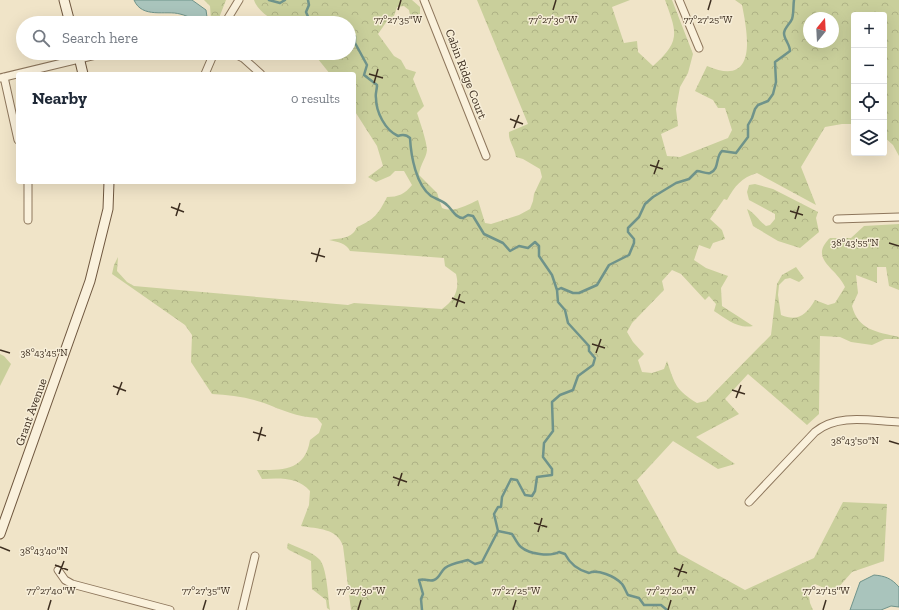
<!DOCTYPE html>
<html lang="en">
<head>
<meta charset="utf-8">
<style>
  body { margin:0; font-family:"Zilla Slab",serif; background:#f2f2f3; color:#1f2937 }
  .controls { position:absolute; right:12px; top:12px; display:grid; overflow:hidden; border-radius:4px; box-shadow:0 4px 16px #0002 }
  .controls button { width:36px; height:36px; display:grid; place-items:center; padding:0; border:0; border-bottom:1px solid #e0e1e3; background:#fff; color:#1f2937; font:20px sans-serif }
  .compass { position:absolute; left:803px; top:12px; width:36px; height:36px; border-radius:50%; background:#fff; box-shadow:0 4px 16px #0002; rotate:18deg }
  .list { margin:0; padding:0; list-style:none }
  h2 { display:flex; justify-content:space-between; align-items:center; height:52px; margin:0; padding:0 16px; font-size:17px }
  h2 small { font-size:13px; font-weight:400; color:#747a83 }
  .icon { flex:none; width:22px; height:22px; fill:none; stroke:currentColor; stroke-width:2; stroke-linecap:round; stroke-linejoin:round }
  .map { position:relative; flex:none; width:899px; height:610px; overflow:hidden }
  .search { position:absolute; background:#fff; box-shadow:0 4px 16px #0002; left:16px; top:16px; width:340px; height:44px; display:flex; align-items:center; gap:10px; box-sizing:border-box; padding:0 14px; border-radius:22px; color:#747a83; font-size:15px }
  .panel { position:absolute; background:#fff; box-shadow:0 4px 16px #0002; left:16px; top:72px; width:340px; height:112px; border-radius:4px }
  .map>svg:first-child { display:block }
  .forest { fill:url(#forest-crowns); fill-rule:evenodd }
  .garden { fill:#c9cf9b }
  .water { fill:#a9c4bc; stroke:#6f938a }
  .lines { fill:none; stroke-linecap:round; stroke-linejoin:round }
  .stream { stroke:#6f938a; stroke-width:2.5 }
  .street-casing { stroke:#8d765c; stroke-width:9 }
  .secondary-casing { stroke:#6f573f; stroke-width:11 }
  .street { stroke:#faf1dc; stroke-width:7 }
  .secondary { stroke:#faf1dc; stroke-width:9 }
  .ticks { fill:none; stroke:#3d2e20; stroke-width:1.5 }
  .labels { text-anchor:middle; stroke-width:3; stroke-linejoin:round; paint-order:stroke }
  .street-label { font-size:12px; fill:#3d2e20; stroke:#f7eed8 }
  .ticks-label { font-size:10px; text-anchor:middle; fill:#3d2e20; stroke:#f7eed8; stroke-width:3; stroke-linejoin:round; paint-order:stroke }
</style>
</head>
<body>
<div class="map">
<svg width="899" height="610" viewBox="0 0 899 610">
  <defs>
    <pattern id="forest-crowns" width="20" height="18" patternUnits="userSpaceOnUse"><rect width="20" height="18" fill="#c9cf9b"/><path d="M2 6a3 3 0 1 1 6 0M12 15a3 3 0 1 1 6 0" fill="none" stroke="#aeb285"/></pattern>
  </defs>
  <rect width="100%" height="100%" fill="#f0e4c8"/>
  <path class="forest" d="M204,0H226L219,18L215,21L211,19L210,6Z
    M254,0H412L420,7V14L415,16L410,15L409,10L404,6L397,7L394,16L387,21L378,34L394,56L401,60L406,69L416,72L413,79L424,106L417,113C420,122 427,142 427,150C426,159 420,164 419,175L437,193L442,208C454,213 467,205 478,200L485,223L491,224L519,215L530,209L533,201L534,194L542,177L540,169L523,159L516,157C515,148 508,141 509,132L528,124L477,0H630L612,7L624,43L637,41L638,52L653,66C681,41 677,33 665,0H672L693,54L688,73L680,87L676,109L678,126L661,134L667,156L680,157L728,138L732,130L725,108H718L713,100L695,91L707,66C758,88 748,35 742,5L735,0H899V156L893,145L884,137V15H854V124H842L825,127L801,167L816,205L757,173C741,178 735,186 727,200L724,199L710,219L722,230L725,239L713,243L710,249L699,245L694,260L706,268L728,276L721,288L722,306L753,326C737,329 727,319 714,311L716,304L709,296L705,300L681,274L672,270L662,281L664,290L632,323L627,332L633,342L644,354L638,360L642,372L652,373L664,369L667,361C675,385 676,390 697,403L706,401L771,335L777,284L782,275L796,267L804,278L799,282L790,278L785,279L779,285L778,295L781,315C798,322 806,315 815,300L828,305L835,303L845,287C837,268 808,259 830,238H851L864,226L899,224V290L889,286L886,267H877V283L856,275L858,293L852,306C858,330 877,332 899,337V339H885L872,345L851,342L840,337L820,336L819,414L807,425L748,374L725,399L739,414L696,437L735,464L718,469L673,441L637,480L678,553L745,590L814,558L843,502L887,504L884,561L852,572L837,589L824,588L815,584L808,589L810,603L813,610H351L343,546C337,528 318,529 301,526L309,505L310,491C298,477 280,478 262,479L257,470C283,470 305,471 310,440L319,433L322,424L317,418C297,417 282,410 264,403C247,397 229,395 212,394L191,362L192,335L185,325L112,274L114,265L118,257L117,271L127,282L134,286L348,305L354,303L442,309C455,300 460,289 456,274L445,266L444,258L350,251C346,243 338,242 329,240C341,238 352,239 357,227C374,220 379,213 387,197C398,197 405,194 412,185L404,171H395L390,176L376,182L368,177L383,166L377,146L354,110V74H330L314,54L349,53V23C337,23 287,26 279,23C270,19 257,10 254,0ZM809,18H833V42H809Z
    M755,184L773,189L818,212L816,218L819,232L800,248L778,241L753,226L747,209C755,213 759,221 766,226L770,225L775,219V214L749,200L747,192L749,185Z
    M288,543C298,548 311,551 319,559C327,566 328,598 330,610L327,608L326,600L312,589L311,561L289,550L287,548Z"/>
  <path class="garden" d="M0,354L4,356L11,364L0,386Z"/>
  <path class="water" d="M134,0H192L206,10L207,17C198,23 189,16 180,14C166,10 142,19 134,0Z
    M874,575C885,576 891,578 899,587V607L891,606L881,610H850L860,582Z"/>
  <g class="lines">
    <path class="stream" d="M269,0L280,3L285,0
      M308,0L309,5L306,12L309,19L326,23
      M349,33L355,36V43L367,65L364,75L377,85C377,90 375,94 376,98C376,112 385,130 398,136C403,134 407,135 410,138C411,156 416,185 431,196C436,199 443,201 447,205C452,209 455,218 463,218L468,215L473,216L484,234L503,243L510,251L519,246L528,248L535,242L539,246V256L552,275L557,290L558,302L565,310L568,323L589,346V351L595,358L593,365L578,376L573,390L560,395L552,402L553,431L544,443L543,457L552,469V475L537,477L535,491L532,496L525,495L517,480L511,479L502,497L501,507H498L494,514L498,531L482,562L475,564L468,560C461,562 451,563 445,568C440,572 440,578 434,580C429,582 425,578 419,580L423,594L421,599L422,610
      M557,290L561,288L573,293H579L597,285L609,265L629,255L634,243V239L628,232V228L639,217L645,204L653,197L676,183L689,179L697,171C701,171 706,174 710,173C720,169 715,157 722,151L736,153L748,137V125L752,118L755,109L758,105L768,101L773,94L776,82L775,62L790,51C790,44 784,40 784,33C785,27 790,24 792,19C794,13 793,6 794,0
      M498,531L512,534C515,538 517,544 521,547C529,554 550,557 559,552L565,554C570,564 578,570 589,573C597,569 615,576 622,584C624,586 626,592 628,595L639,598L644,605H661L667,610"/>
    <g class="street-casing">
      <path id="street" d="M424,0L486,156
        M679,0L699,48
        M225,23L239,0
        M233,53L243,58L261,74
        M205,74L214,53
        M4,77L18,140
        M0,78L104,53
        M28,182V220
        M837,219L899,217
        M749,502L815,432C838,413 871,421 899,422
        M58,570L65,580L72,584L170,610
        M242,610L255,556"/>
    </g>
    <g class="secondary-casing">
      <path id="secondary" d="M64,0L70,23
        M78,53L83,74
        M0,534L90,281L108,209L109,182"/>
    </g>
    <use href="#street" class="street"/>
    <use href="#secondary" class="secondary"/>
  </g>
  <path class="ticks" d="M398,10L401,0M553,10L556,0M708,10L711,0M369,74L383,78M374,83L378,69M510,119L523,124M514,128L519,115M650,165L663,169M654,174L659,160M171,207L184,212M790,211L803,215M176,216L180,203M795,219L799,206M889,243L899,246M311,253L325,257M316,262L320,248M452,298L465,303M456,307L460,294M592,344L605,348M0,350L10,353M596,353L601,339M113,386L126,391M732,390L745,394M117,395L122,382M736,398L741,385M253,432L266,436M258,441L262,427M889,441L899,444M393,477L407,482M398,486L402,473M534,523L547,527M538,532L542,518M0,547L10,551M55,565L68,570M674,568L687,573M59,574L64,561M678,577L683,564M48,610L51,600M203,610L206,600M358,610L361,600M513,610L516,600M668,610L671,600M823,610L826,600"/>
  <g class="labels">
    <g class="street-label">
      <text transform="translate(466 74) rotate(69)" y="4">Cabin Ridge Court</text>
      <text transform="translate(31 412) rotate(-70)" y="4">Grant Avenue</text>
    </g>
  </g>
  <g class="ticks-label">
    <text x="398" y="23">77°27'35"W</text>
    <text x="553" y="23">77°27'30"W</text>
    <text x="708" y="23">77°27'25"W</text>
    <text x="855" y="246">38°43'55"N</text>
    <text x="44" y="356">38°43'45"N</text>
    <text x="855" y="444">38°43'50"N</text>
    <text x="44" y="554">38°43'40"N</text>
    <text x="51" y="594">77°27'40"W</text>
    <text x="206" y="594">77°27'35"W</text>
    <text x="361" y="594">77°27'30"W</text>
    <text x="516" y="594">77°27'25"W</text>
    <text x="671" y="594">77°27'20"W</text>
    <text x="826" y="594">77°27'15"W</text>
  </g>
</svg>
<div class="controls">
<button>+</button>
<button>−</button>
<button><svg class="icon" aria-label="locate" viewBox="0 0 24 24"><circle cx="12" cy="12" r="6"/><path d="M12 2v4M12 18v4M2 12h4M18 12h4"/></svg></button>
<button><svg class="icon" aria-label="layers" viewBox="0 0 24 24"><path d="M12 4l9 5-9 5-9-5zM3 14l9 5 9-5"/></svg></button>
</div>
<svg class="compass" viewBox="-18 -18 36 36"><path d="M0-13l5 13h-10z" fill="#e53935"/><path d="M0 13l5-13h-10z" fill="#747a83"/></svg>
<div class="search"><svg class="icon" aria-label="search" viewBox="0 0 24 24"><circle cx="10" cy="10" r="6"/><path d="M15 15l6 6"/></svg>Search here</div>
<section class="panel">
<h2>Nearby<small>0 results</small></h2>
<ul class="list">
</ul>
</section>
</div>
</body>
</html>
